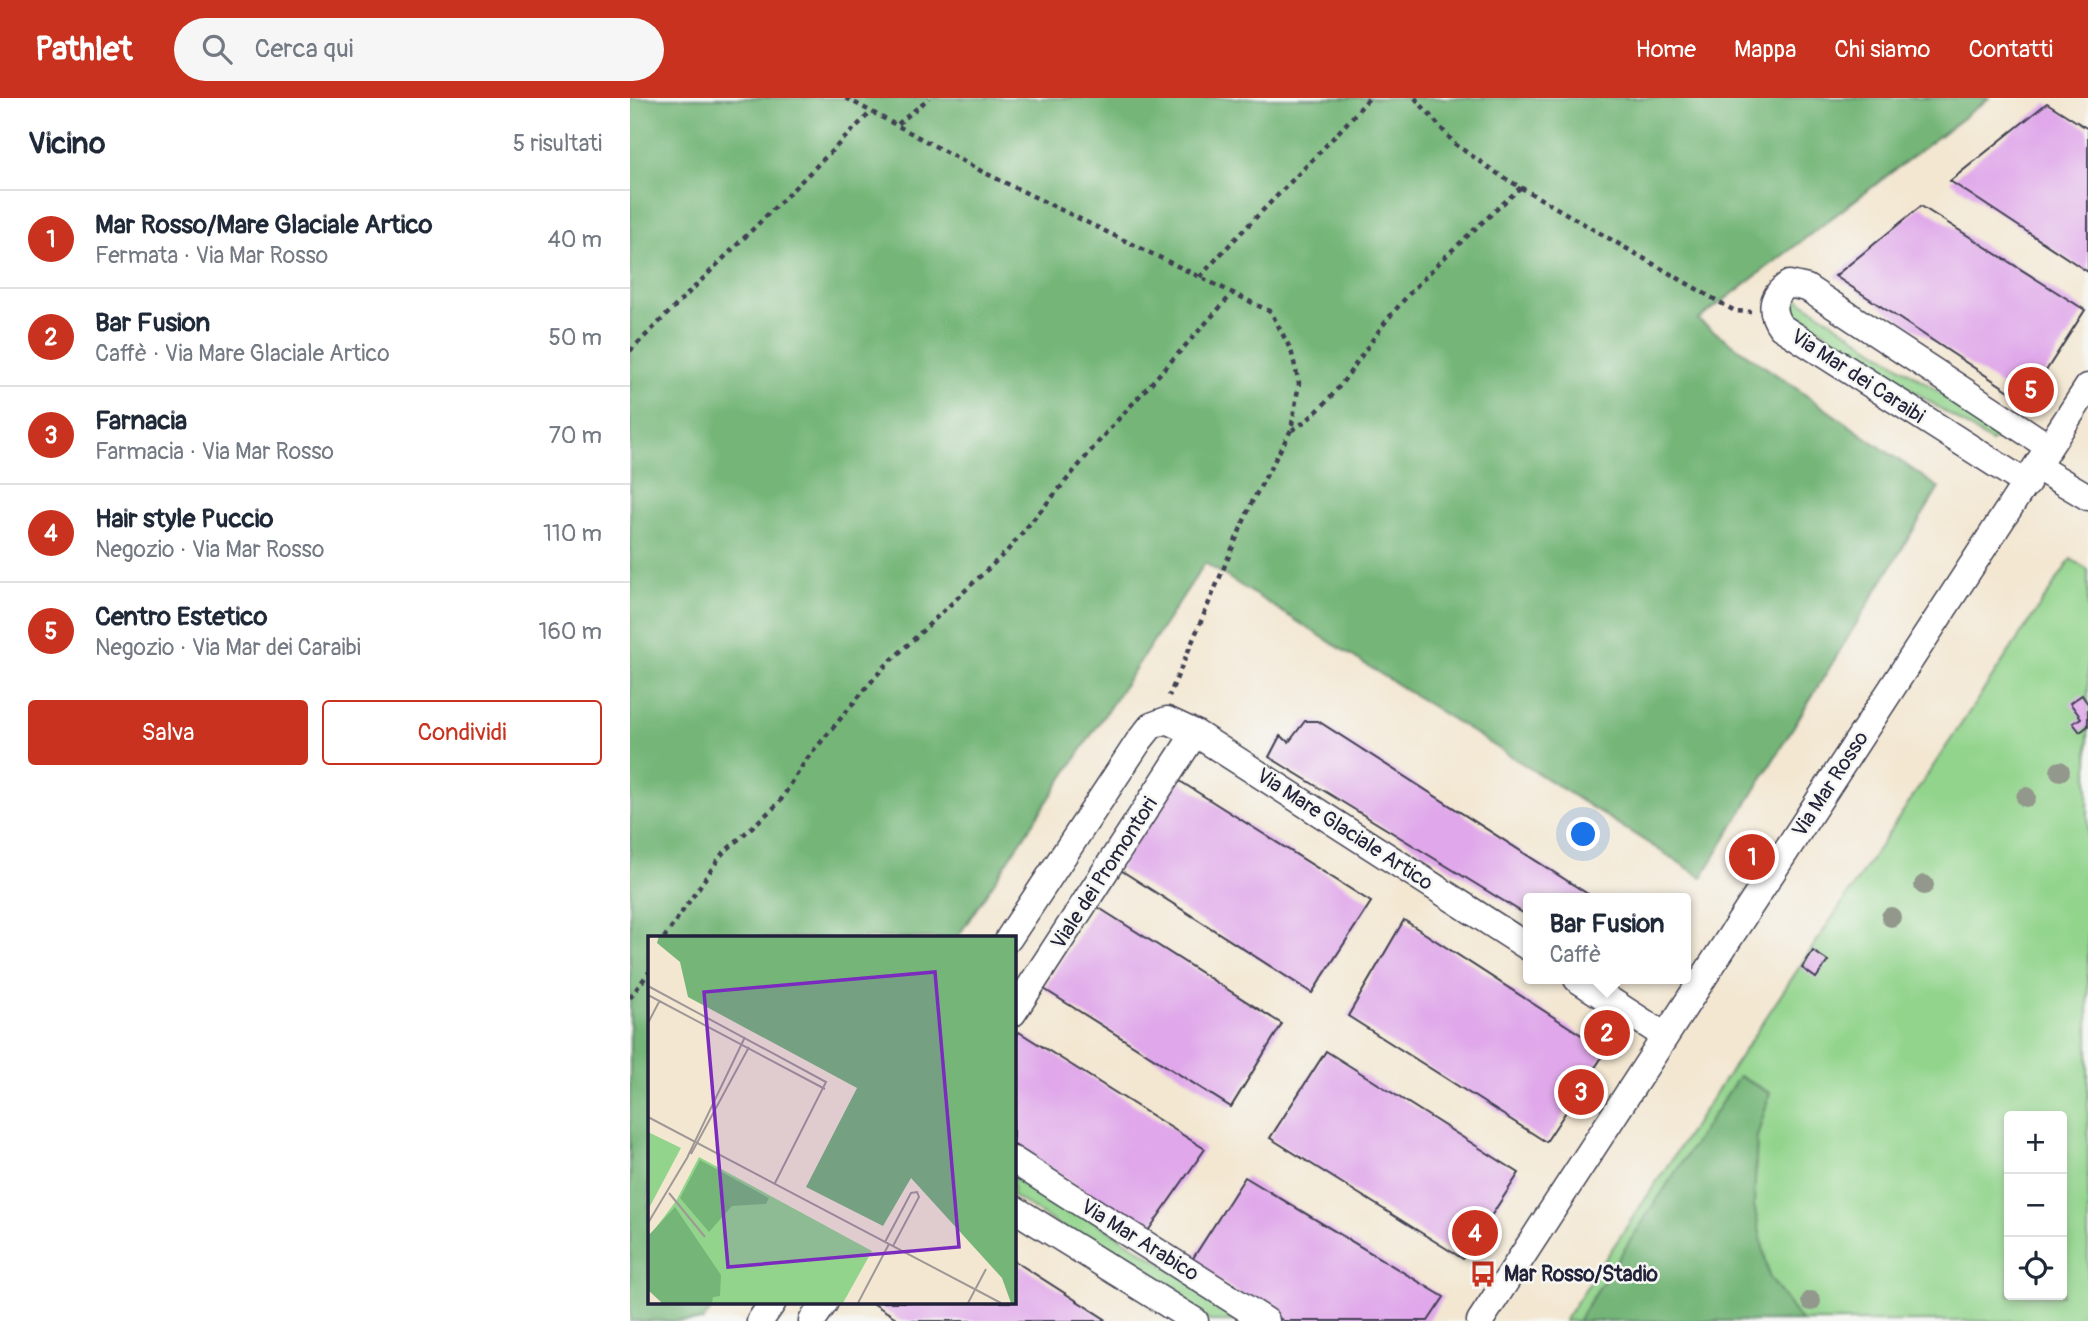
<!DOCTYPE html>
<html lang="it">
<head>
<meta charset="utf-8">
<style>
  body { margin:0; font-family:Pangolin,sans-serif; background:#f6f6f7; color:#1f2937 }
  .controls { position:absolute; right:21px; bottom:21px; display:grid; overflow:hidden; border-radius:7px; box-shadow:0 4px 10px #0003 }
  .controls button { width:63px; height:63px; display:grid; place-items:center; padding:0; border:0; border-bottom:2px solid #e0e1e3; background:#fff; color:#1f2937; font:35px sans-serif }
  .you { position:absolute; left:954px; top:737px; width:24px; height:24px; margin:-18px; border:5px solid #fff; border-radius:50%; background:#1a73e8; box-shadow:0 0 0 10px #1a73e833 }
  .badge { display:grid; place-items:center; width:46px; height:46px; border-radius:50%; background:#c8321e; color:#fff; font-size:23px; font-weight:700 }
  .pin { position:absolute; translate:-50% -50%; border:4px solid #fff; box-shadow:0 2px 7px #0006 }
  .popup { position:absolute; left:893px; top:795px; width:168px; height:91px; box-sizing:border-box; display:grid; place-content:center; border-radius:7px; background:#fff; filter:drop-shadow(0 2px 5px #0005); font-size:23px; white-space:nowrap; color:#747a83 }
  .popup b { font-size:26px; color:#1f2937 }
  .popup::after { content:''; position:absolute; left:50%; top:100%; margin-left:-14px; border:14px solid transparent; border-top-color:#fff }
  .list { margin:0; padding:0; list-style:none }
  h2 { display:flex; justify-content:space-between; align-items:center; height:91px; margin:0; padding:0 28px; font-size:30px }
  h2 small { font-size:23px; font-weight:400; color:#747a83 }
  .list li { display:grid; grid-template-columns:46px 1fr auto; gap:21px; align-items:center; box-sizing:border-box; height:98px; padding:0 28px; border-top:2px solid #e0e1e3 }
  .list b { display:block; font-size:26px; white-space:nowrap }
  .list p { margin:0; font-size:23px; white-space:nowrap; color:#747a83 }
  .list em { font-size:23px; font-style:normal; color:#747a83 }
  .actions { display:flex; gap:14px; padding:21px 28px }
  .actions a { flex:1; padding:16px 0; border:2px solid #c8321e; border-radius:7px; text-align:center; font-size:24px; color:#c8321e }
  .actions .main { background:#c8321e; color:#fff }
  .icon { flex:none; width:38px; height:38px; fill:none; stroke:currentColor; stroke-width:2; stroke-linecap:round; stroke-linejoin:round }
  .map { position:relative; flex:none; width:1458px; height:1223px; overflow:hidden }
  header { display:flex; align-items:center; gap:42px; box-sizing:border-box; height:98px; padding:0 35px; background:#c8321e; color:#fff }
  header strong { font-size:33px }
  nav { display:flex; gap:38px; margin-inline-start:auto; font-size:24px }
  .search { width:490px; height:63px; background:#f6f6f7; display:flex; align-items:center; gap:18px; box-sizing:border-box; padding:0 24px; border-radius:38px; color:#747a83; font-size:26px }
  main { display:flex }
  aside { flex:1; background:#fff }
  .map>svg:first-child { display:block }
  .green { fill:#92d48c; stroke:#5a7b64; stroke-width:2; fill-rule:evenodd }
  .forest { fill:#75b678; stroke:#4c6c5a; stroke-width:2 }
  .building { fill:#e0a8ea }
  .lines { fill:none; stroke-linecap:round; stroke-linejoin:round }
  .minor-casing { stroke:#414052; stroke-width:29 }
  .path { stroke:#414052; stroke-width:4.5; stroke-dasharray:5 5; stroke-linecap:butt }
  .minor { stroke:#fff; stroke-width:26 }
  .tree { fill:#93988c }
  .labels { text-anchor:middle; stroke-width:5; stroke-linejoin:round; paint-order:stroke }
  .street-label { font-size:21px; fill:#22223b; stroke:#f6f6f2 }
  .poi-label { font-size:21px; font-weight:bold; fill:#22223b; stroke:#f6f6f2; text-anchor:start }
  .inset-road { fill:none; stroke:#9f9896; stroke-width:2 }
  .view { fill:#7b2cbf; fill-opacity:0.15; stroke:#7b2cbf; stroke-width:3.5 }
  .inset-edge { fill:none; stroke:#22223b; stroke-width:3.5 }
</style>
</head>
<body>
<header>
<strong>Pathlet</strong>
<div class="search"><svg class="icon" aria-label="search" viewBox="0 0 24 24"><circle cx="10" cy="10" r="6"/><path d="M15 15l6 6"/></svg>Cerca qui</div>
<nav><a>Home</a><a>Mappa</a><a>Chi siamo</a><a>Contatti</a></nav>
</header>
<main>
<aside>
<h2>Vicino<small>5 risultati</small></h2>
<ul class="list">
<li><span class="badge">1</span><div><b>Mar Rosso/Mare Glaciale Artico</b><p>Fermata · Via Mar Rosso</p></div><em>40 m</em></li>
<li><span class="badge">2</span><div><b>Bar Fusion</b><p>Caffè · Via Mare Glaciale Artico</p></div><em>50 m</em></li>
<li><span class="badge">3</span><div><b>Farnacia</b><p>Farmacia · Via Mar Rosso</p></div><em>70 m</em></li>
<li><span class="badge">4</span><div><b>Hair style Puccio</b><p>Negozio · Via Mar Rosso</p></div><em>110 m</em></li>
<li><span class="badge">5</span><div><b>Centro Estetico</b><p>Negozio · Via Mar dei Caraibi</p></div><em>160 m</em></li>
</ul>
<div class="actions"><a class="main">Salva</a><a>Condividi</a></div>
</aside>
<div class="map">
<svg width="1458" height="1223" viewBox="0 0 1458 1223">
  <rect width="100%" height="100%" fill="#f6f6f2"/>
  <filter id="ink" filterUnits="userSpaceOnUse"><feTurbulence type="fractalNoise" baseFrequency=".0143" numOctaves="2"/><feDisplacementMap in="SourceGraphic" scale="14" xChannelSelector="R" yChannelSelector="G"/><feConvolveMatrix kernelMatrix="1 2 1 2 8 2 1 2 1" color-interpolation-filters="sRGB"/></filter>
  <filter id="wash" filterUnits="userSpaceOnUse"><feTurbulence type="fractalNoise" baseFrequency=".00686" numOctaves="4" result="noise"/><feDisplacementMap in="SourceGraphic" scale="28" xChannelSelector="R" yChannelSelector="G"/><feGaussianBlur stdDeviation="1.57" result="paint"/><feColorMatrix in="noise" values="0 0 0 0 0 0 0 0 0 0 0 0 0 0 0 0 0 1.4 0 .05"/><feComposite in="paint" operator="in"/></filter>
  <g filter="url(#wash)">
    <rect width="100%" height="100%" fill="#f3e7d2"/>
    <path class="green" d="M1161,201H1168L1367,332L1370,339L1361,344L1161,212L1157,205Z
      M1441,461L1458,472V1223H934ZM1379,1018H1432V1197H1379Z
      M383,1072L623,1223H580L383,1098Z"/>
    <path class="forest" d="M0,0H1359L1068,222L1309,390L1072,779L575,465L327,840H19V1204H86L73,1223H0Z
      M1109,978L1140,995L1127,1039L1124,1107L1139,1178L1171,1223H947Z"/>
    <g id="blocks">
      <path class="building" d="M1417,5L1458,31V174L1320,83Z
        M1291,108L1455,212L1396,304L1205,178Z
        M1452,597L1458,606V628L1450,634L1443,625L1451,620L1440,605Z
        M675,623H688L964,800H898V818L639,659L650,638L659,644Z
        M545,680L741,804L682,895L489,771Z
        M466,808L652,926L601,1009L414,891Z
        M774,822L976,953L916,1044L718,918Z
        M1183,853L1198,863L1186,880L1172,870Z
        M389,934L575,1051L518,1133L383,1046V943Z
        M696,953L889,1075L833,1161L640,1040Z
        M615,1079L814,1199L798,1223H654L560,1165Z
        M383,1162L475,1221L473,1223H271L241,1204H383Z"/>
    </g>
  </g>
  <g filter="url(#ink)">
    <use href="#blocks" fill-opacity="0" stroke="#414052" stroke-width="2"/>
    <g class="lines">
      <g class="minor-casing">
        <path id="minor" d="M1407,369L1458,399
          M1397,386L1151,229C1139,213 1141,198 1159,186L1177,190L1419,349
          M379,840L509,643L521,628L537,622L565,635L898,849
          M947,881L1035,938
          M383,915L565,635
          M383,1062L636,1223
          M383,1110L565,1223
          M130,1223L143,1204
          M182,1223L195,1204
          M850,1223L1458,289"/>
      </g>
      <path class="path" d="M216,0L353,74L603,195
        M785,0L825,46L871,78L1105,213L1121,214
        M268,26L299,0
        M570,179C624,118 685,63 739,0
        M0,253L241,14
        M662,332C708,306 733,248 767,210C804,166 849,128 891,89
        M34,840L92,756L149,705L176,662L252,571L377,453L476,335L603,195L641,214L661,252L669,285L661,332L622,404L539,598
        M0,900L19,874"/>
      <use href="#minor" class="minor"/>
    </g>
    <g class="tree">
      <circle cx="1430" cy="673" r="10"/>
      <circle cx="1396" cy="699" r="10"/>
      <circle cx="1294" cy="787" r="10"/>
      <circle cx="1261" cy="819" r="10"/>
      <circle cx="1181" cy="1203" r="10"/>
    </g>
  </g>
  <defs>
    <g id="bus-bare" transform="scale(2.1)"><path d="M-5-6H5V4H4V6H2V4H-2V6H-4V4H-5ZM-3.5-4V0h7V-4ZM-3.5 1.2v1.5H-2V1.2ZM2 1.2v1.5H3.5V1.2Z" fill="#c8321e" stroke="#f6f6f2" stroke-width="2.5" paint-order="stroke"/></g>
  </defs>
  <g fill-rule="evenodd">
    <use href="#bus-bare" x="853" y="1176"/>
  </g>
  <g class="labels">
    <g class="street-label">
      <text transform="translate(1228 278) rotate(33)" y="7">Via Mar dei Caraibi</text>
      <text transform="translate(1200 686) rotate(-57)" y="7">Via Mar Rosso</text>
      <text transform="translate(715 731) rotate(33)" y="7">Via Mare Glaciale Artico</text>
      <text transform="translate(474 775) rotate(-57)" y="7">Viale dei Promontori</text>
      <text transform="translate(510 1142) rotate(32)" y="7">Via Mar Arabico</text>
    </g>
    <g class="poi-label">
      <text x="874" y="1183">Mar Rosso/Stadio</text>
    </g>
  </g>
  <g transform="translate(18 838)">
    <rect width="368" height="368" fill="#f3e7d2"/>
    <path d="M0,196L33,212L0,274ZM51,221L224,315L195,367H16L0,302L28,265Z" fill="#92d48c"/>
    <path d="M11,0H367V367H363L354,342L263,242L235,290L158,251L209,152L40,61L32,26L9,7ZM52,224L121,262L118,268L84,270L61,296L32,262ZM27,271L73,339L72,360L65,361L64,367H14L0,354V300Z" fill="#75b678"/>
    <path class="inset-road" d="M0,50L178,146L127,247M0,59L177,153M0,87L12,64M0,181L353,367M43,218L101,111M21,257L57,301M0,287L39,222L97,101M237,306L263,257L269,256L271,261L245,310M210,367L241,308M320,367L338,333"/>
    <path class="view" d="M287,36L311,311L80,331L56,56Z"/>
    <rect width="368" height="368" class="inset-edge"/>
  </g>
</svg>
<div class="controls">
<button>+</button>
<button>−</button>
<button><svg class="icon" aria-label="locate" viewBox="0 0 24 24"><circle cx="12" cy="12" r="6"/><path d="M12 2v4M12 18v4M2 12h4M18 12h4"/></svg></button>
</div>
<div class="you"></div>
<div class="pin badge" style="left:1122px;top:759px">1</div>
<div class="pin badge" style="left:977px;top:935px">2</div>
<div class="popup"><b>Bar Fusion</b>Caffè</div>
<div class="pin badge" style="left:951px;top:994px">3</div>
<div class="pin badge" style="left:845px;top:1135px">4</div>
<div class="pin badge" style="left:1401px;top:292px">5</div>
</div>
</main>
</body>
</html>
